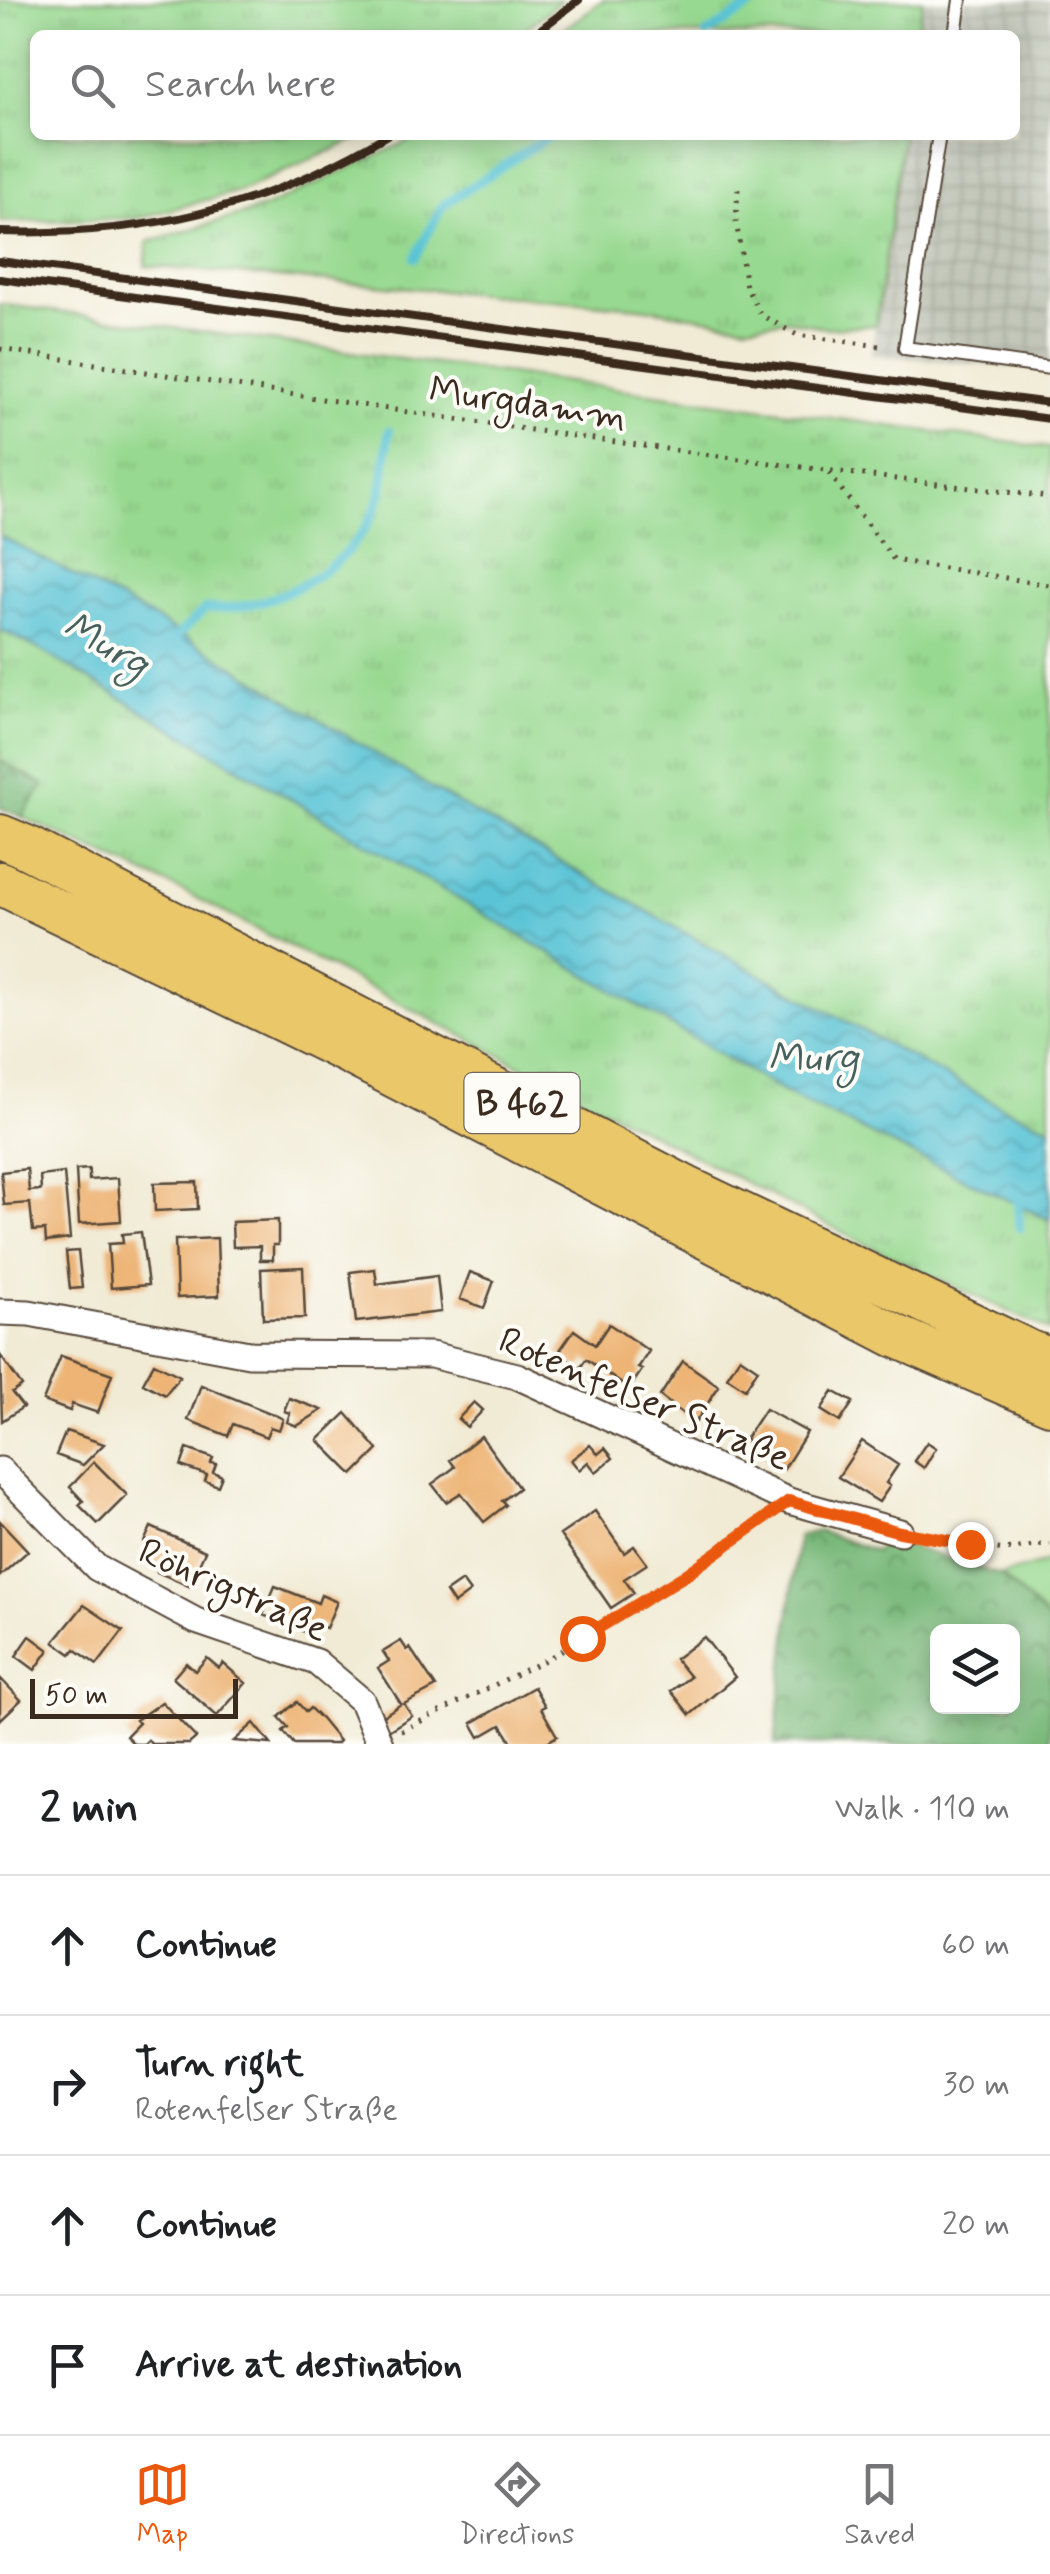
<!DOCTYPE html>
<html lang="en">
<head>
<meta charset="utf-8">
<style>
  body { margin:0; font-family:Mynerve,sans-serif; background:#f2f2f2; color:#202124 }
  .controls { position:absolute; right:30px; bottom:30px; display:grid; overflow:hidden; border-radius:15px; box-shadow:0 5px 25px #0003 }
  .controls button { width:90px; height:90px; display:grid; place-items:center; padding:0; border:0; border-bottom:2px solid #e0e0e0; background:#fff; color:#202124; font:50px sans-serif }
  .scale { position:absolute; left:30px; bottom:25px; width:208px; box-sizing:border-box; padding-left:10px; border:5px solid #3b2a1e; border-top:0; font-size:28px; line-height:35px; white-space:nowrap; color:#3b2a1e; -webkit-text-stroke:8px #fdfcf7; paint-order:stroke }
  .stop { position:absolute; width:30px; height:30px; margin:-22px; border:8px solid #ea580c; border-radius:50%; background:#fff }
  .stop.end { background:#ea580c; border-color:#fff; box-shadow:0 2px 10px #0008 }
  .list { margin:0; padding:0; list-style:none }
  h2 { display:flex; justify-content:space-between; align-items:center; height:130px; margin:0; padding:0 40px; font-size:42px }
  h2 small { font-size:32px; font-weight:400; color:#757577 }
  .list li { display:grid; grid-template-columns:65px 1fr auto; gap:30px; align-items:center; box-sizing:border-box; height:140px; padding:0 40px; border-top:2px solid #e0e0e0 }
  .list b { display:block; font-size:38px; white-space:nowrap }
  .list p { margin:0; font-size:32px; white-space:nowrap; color:#757577 }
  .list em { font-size:32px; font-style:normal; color:#757577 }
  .icon { flex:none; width:55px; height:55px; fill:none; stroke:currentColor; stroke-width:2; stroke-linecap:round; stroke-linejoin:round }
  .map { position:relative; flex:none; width:1050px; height:1744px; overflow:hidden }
  .search { position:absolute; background:#fff; box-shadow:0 5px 25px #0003; left:30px; right:30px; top:30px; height:110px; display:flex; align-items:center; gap:25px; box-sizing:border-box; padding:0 35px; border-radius:15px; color:#757577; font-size:38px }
  .sheet { height:690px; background:#fff }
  nav { display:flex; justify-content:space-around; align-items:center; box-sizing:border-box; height:140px; border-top:2px solid #e0e0e0; background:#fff; font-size:28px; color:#757577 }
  nav a { display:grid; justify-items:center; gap:5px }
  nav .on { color:#ea580c }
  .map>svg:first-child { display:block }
  .industrial { fill:url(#industrial-grid) }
  .grass { fill:url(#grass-tufts); stroke:#698257; stroke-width:2.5 }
  .forest { fill:url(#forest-crowns); stroke:#5a724c; stroke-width:2.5; fill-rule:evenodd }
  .water { fill:url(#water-waves); stroke:#4a777a; stroke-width:2.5 }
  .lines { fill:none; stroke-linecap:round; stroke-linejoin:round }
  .stream { stroke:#5ac4d6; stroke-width:9 }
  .building { fill:#edb474 }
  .service-casing { stroke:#564739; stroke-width:16 }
  .minor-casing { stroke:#564739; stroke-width:29 }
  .trunk-casing { stroke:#564739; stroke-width:46 }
  .path { stroke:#564739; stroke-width:5; stroke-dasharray:2.5 8; stroke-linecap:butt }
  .service { stroke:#fff; stroke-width:12 }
  .minor { stroke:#fff; stroke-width:25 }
  .trunk { stroke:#eac769; stroke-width:42 }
  .rail { stroke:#3b2a1e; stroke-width:8 }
  .route { stroke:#ea580c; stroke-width:12 }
  .labels { text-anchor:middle; stroke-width:8; stroke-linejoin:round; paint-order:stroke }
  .shield { fill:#fdfcf7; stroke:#75695f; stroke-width:2.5 }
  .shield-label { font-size:35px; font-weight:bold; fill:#3b2a1e }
  .street-label { font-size:38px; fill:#3b2a1e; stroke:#fdfcf7 }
  .water-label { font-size:40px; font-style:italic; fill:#46605e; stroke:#fdfcf7 }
</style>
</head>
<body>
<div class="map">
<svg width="1050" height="1744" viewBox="0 0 1050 1744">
  <defs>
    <pattern id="industrial-grid" width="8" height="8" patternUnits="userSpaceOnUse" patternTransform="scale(2.5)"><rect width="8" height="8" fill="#c3c6b9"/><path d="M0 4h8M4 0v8" fill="none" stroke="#a8aa9f"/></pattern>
    <pattern id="grass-tufts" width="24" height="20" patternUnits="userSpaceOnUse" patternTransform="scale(2.5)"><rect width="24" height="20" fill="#97d990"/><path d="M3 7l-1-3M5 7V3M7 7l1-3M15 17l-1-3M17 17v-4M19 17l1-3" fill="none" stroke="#83ba7c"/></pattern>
    <pattern id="forest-crowns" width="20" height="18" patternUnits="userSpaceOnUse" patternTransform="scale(2.5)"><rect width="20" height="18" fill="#79b97a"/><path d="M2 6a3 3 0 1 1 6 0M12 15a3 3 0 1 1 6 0" fill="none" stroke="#649763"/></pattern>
    <pattern id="water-waves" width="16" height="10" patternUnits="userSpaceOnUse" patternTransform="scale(2.5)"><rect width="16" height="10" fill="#5ac4d6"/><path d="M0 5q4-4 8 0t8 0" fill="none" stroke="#4c9fad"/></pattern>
  </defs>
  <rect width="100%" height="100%" fill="#fdfcf7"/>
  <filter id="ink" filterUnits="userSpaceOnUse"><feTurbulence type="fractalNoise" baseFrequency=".01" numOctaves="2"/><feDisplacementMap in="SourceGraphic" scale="20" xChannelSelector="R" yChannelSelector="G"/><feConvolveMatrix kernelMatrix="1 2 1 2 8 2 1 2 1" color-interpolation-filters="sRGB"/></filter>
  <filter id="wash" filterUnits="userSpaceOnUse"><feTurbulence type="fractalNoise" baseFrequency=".0048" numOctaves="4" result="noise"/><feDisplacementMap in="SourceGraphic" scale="40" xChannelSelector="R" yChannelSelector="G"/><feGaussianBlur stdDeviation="2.25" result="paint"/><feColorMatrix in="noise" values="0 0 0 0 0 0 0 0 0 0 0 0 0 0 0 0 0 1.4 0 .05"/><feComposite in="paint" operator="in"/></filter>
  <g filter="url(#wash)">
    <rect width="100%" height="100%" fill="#f1ebd5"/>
    <path class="industrial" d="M923,0H1050V371L871,355L903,135H1015V35H917Z"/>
    <path class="grass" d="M0,0H562L518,35H35V135H366L240,191L139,218L0,222Z
      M603,0H923L917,35H556Z
      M421,135H903L876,325L829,328L788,320L746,325L639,307L145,266L148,242L264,208Z
      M0,304L1050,448V1127L1004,1108L701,942L438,792L151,616L0,536Z
      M0,630L37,648L787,1094L1050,1220V1331L861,1242L183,891L22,817L44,785L0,761Z
      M1050,1561V1622L1001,1575Z"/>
    <path class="forest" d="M0,761L44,785L22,817L0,808Z
      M818,1531L875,1551L888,1540L1001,1575L1050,1622V1744H775L798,1536ZM938,1631H1012V1706H938Z"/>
    <path class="water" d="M0,536L151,616L438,792L701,942L1004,1108L1050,1127V1220L787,1094L37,648L0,630Z"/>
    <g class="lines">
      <path class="stream" d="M706,35L760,0
        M415,258L443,205L551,135
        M174,639L205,609C276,611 362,565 381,493C386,473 386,451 389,431
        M1017,1195L1020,1228"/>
    </g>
    <g id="blocks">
      <path class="building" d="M27,1169L29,1191L41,1190L40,1176L64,1173L70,1239L46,1242L45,1230L33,1231L30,1203L4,1205L1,1172Z
        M89,1169V1180L118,1178L121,1221L79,1224L76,1170Z
        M197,1182L198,1209L155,1211L154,1183Z
        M278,1220V1245H273V1260H260V1246L233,1247L232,1222Z
        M141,1232L148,1285L111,1288L108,1244L123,1243L122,1234Z
        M217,1238L219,1296L177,1298L175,1240Z
        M78,1251L82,1288L70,1289L66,1252Z
        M303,1267L305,1318L263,1319L261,1269Z
        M375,1269L377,1284L437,1276L441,1312L356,1322L350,1272Z
        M470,1272L494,1281L484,1308L460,1299Z
        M609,1324L649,1351L638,1368L642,1370L629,1389L586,1359L580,1368L558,1353L574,1330L595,1345Z
        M0,1355L22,1386L12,1393L23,1407L2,1421Z
        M61,1356L112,1374L98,1413L72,1404L70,1411L43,1401Z
        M740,1357L758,1369L745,1389L727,1377Z
        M683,1361L719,1386L695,1423L660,1396Z
        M154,1363L180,1376L165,1395L143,1383Z
        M201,1385L275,1415L283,1419L279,1430L270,1427L266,1437L233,1424L228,1436L188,1420Z
        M833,1391L853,1402L840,1422L821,1410Z
        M289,1398L322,1410L297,1426L287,1422L290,1413L284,1411Z
        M474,1402L483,1410L467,1427L458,1419Z
        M765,1409L807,1432L784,1469L745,1439Z
        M346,1413L378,1450L353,1475L318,1440Z
        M66,1431L104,1444L83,1465L56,1455Z
        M481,1436L519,1488L502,1501L506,1505L484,1522L461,1493L446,1502L432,1484L455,1467L450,1460Z
        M862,1441L898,1465L886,1483L890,1486L879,1502L838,1477Z
        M927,1442L936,1448L924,1468L914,1461Z
        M590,1445L598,1454L605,1448L613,1458L596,1472L588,1462L579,1470L571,1460Z
        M187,1449L213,1458L211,1463L216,1464L213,1472L222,1476L218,1486L205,1481L207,1475L181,1466Z
        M94,1462L127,1495L98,1524L79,1505L83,1501L70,1487Z
        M595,1511L624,1553L634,1546L647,1564L624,1579L634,1593L611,1608L560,1535Z
        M0,1521L28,1551L0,1576Z
        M151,1527L205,1551L189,1586L157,1572L160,1566L145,1559L151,1545L144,1542Z
        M462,1581L470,1592L454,1604L446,1592Z
        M275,1586L318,1603L321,1595L337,1602L326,1628L312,1622L307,1633L263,1615Z
        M84,1605L123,1631L97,1665L75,1649L71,1654L54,1642Z
        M30,1636L49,1650L35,1670L16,1656Z
        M704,1637L735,1677L690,1715L671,1691L690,1677L675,1659Z
        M401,1641L407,1650L410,1648L436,1687L404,1704L412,1716L388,1731L380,1718L401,1704L378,1668L389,1661L383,1652Z
        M207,1658L219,1668L223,1663L246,1683L217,1716L173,1678L186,1663L195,1671Z
        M0,1678L21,1700L0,1720Z
        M534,1687L545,1706L541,1708L557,1736L544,1744H513L501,1725L480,1737L472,1723Z
        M162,1702L196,1738L189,1744H151L148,1740L144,1744H134L126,1736L139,1723L136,1720Z
        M297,1702L306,1712L310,1708L321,1719L339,1741L336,1744H294L283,1731L288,1727L279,1717Z
        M254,1723L271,1744L234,1741Z"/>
    </g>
  </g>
  <g filter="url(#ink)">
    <use href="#blocks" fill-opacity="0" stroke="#564739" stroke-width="2.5"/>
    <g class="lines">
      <g class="service-casing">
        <path id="service" d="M955,35L960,0
          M939,135L905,348L1050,368"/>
      </g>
      <g class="minor-casing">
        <path id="minor" d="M0,1312L29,1313L249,1354L431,1355L517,1376L789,1501L900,1532
          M0,1470L97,1568L196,1621L316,1662L362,1701L380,1744"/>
      </g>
      <g class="trunk-casing">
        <path id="trunk" d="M0,836L24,846L687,1188L1030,1352L1050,1359
          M0,883L346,1051L896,1336L1050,1403"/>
      </g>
      <path class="path" d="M738,189L736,220L746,287L761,315L797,335L887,347
        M0,349C349,404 699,458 1050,497
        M829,473L894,560L1050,585
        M925,1537L1004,1550L1050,1544
        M401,1731L549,1658L684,1576L766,1517"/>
      <use href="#service" class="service"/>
      <use href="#minor" class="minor"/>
      <use href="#trunk" class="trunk"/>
      <path class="rail" d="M533,35L579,0
        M0,232C144,236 262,210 387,135
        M0,261L1050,403
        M0,279L1050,419"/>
    </g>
  </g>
  <g class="lines" filter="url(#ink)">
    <path class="route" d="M582,1638L684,1576L789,1501L900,1532L970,1544"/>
  </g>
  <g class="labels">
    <rect class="shield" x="464.5" y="1073" width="115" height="60" rx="8"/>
    <g class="shield-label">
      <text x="522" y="1115">B 462</text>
    </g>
    <g class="street-label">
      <text transform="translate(528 402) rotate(8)" y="13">Murgdamm</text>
      <text transform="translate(645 1398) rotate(23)" y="13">Rotenfelser Straße</text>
      <text transform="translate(234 1589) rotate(24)" y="13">Röhrigstraße</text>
    </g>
    <g class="water-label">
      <text transform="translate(107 643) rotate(30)" y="14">Murg</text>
      <text x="813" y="1070">Murg</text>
    </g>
  </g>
</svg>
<div class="controls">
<button><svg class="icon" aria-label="layers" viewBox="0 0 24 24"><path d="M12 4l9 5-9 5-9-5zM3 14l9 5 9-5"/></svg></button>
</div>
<div class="scale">50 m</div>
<div class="stop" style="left:582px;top:1638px"></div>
<div class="stop end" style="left:970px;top:1544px"></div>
<div class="search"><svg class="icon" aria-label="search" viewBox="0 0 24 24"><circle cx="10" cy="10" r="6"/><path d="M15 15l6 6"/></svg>Search here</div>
</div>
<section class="sheet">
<h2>2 min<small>Walk · 110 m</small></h2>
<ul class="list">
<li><svg class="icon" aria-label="ahead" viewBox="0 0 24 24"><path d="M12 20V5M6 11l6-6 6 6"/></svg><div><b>Continue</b></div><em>60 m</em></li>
<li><svg class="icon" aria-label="right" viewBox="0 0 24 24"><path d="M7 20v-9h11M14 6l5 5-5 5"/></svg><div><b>Turn right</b><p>Rotenfelser Straße</p></div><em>30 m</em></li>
<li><svg class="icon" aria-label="ahead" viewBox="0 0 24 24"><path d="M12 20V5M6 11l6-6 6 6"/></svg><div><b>Continue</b></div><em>20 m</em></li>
<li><svg class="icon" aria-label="arrive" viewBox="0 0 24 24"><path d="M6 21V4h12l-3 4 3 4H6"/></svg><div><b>Arrive at destination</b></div></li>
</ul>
</section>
<nav>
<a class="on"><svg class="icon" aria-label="map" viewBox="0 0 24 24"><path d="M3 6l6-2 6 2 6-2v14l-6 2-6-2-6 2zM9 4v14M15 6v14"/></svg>Map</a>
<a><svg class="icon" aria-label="directions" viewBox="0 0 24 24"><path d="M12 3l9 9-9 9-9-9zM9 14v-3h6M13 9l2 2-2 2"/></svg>Directions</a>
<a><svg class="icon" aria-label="saved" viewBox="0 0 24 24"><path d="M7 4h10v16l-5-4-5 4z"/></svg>Saved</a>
</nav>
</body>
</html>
